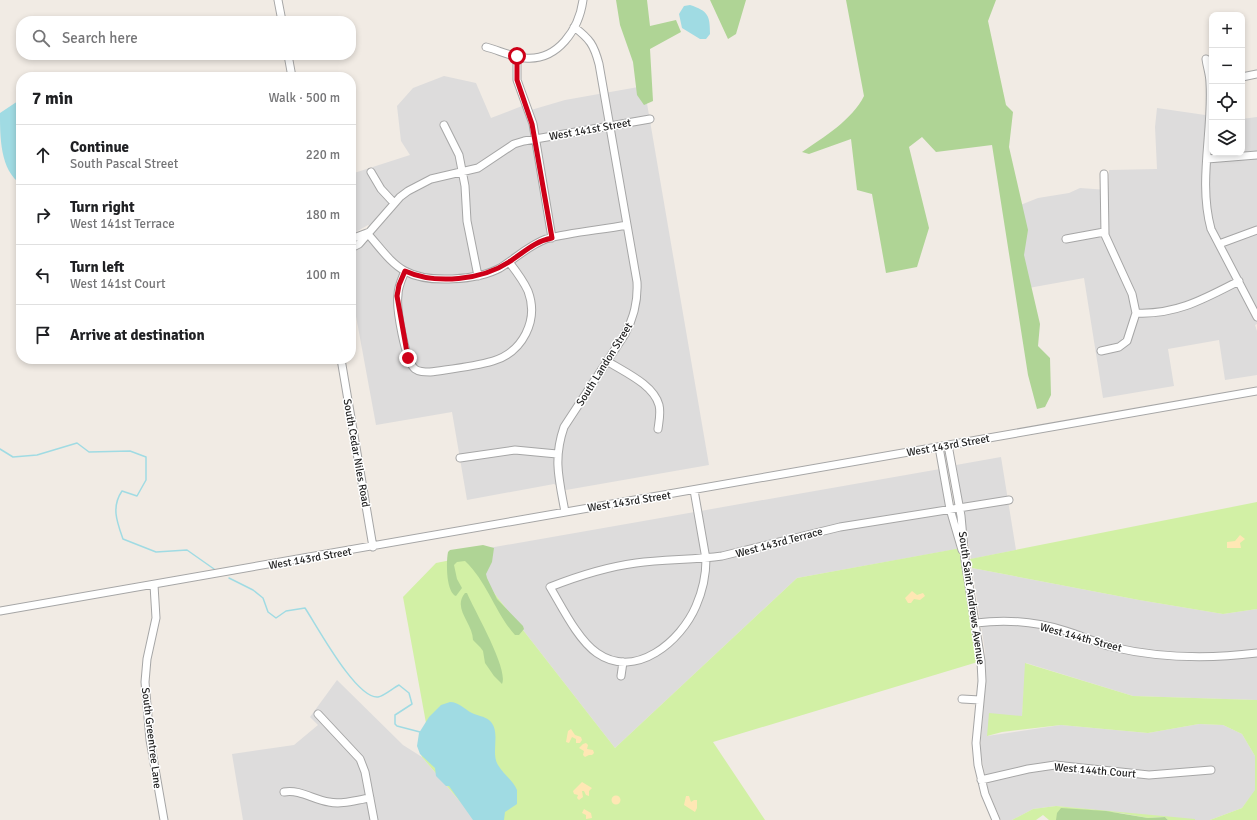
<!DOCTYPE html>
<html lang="en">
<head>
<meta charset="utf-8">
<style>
  body { margin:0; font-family:Signika,sans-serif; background:#f6f6f6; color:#202124 }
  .controls { position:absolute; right:12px; top:12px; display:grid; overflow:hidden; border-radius:8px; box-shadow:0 2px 6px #0003 }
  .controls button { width:36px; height:36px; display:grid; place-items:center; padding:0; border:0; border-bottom:1px solid #e0e0e0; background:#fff; color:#202124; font:20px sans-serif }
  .stop { position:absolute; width:12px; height:12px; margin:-9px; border:3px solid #ce0018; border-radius:50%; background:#fff }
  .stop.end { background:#ce0018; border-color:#fff; box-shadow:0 1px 4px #0008 }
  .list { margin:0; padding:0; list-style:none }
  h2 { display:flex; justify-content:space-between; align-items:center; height:52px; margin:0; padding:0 16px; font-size:17px }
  h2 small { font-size:13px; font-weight:400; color:#757577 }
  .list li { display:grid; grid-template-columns:26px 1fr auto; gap:12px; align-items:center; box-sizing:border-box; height:60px; padding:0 16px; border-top:1px solid #e0e0e0 }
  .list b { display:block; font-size:15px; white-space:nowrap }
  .list p { margin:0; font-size:13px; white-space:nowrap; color:#757577 }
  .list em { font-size:13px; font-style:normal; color:#757577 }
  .icon { flex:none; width:22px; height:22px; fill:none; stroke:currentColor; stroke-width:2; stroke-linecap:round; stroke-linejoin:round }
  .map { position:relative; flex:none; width:1257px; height:820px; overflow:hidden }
  .search { position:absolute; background:#fff; box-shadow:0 2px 6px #0003; left:16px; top:16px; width:340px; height:44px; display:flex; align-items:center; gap:10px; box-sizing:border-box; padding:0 14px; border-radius:16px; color:#757577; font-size:15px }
  .panel { position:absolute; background:#fff; box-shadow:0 2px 6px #0003; left:16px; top:72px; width:340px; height:292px; border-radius:16px }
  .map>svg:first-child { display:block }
  .residential { fill:#dddcdc }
  .grass { fill:#d2f0a5 }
  .forest { fill:#afd495 }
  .sand { fill:#ffe7b4 }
  .water { fill:#a0dbe3 }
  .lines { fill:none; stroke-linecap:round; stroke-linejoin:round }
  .stream { stroke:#a0dbe3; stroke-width:1.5 }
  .street-casing { stroke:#a6a6a6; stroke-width:9 }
  .street { stroke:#fff; stroke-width:7 }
  .route { stroke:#ce0018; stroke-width:5 }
  .labels { text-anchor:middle; stroke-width:3; stroke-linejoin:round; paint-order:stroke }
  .street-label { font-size:11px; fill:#1f1f1f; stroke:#fff }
</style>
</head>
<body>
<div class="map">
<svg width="1257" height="820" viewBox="0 0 1257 820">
  <rect width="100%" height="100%" fill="#f1ebe4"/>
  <path class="residential" d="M444,76L476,83L491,118L522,106L531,110L565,100L644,86L709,465L566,490L554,484L467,500L452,412L376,425L351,289V251L375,230L368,225L351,235V174L410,155L401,141L397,106L413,88Z
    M1157,108L1212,116V153H1242V119L1257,117V324L1255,325L1257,331V375L1225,380L1219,340L1168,349L1174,386L1103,398L1084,278L1023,289L1008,210L1038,198L1069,193L1080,188L1108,190L1109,170L1157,169L1155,127Z
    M1001,457L1016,550L971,559L956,465Z
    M940,469L949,518L957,549L797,578L615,748L466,557L472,551Z
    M972,568L1139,600L1223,614L1257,609V700L1133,696L1026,663L1022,717L987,736L1061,725L1148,733L1199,724L1223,725L1242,734L1255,756V791L1242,808L1210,820H1195L1056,806L1033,809L1012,820H1001L988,790L980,750L986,680L985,651Z
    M337,680L403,745L422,757L476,820H243L232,754L294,745L318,725L310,717Z"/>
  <path class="grass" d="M1257,502V609L1223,614L1139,600L972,568L970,559Z
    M961,548L981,661L713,742L765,820H476L422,757C416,744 419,735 426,723L403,597L436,563L466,557L615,748L797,578Z
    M1025,663L1133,696L1257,700V820H1210L1242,808L1255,790V756L1242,734L1223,725L1199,724L1148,733L1061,725L1002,732L987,736L989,713L1022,716Z
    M1056,806L1195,819V820H1168L1165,817L1148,818L1120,813L1085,810L1056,820H1049L1043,815L1036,820H1012L1033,809Z"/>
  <path class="forest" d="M616,0H647L650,26L676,20L681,32L650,49L653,101L644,105L637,95L633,62L620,25Z
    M710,0H746L736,34L728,39Z
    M846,0H996L988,21L1006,105L1013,112L1009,147L1028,230L1024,255L1040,324L1038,346L1050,358L1051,395L1045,407L1037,409L1028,375L992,145L936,152L922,137L909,147L929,228L917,267L886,273L872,194L857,190L851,139L809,154L802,152C824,137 852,120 864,96Z
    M483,545L494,548L492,562L486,574L487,578L497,599L523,626L524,629L519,635H515C495,613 488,583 465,561L457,562L454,565L457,579L462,588L456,596C446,592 446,562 448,552L450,550Z
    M465,593H467C474,610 509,669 502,684L494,676L485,663L483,651L480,647L473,640C473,623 452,609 465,593Z
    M1061,808L1106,811L1148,818L1165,817L1168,820H1056L1057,813Z"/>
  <path class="sand" d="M1240,535L1245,539L1240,543L1241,548H1227V542L1235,541Z
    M912,591L917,595L923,593L925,596L920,600L914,599L911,603H908L905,598Z
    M571,729L575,735L581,737L582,740L580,743H576V739L572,737L569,743L566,742L568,731Z
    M586,743L588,745L587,749L593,750L594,753L592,755H589L585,757L583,755L584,751L579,748L583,744Z
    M582,782L592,788L589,791V796L586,795L584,791H582L583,797L579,800L577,798L578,795L574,794L573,791Z
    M611.5 800a4.5 4.5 0 1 1 9 0a4.5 4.5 0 1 1-9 0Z
    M686,796H689L691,802L694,800H697V808L695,812L684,805Z
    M584,809L591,813L592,818L586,819V815L582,813Z"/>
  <path class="water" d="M690,5C708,11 710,15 710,34L706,39H700L682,28L679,14L684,6Z
    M21,99V184C0,170 0,137 0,113Z
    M450,702C459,702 464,709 472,713C478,716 484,716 489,720C502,731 490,752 498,765C503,774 513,780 517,790V804L505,812L504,820H473L449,786H446L436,776L435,768L420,754L417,746L419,733L429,717L441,705Z"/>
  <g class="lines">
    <path class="stream" d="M0,449L13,457L37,455L77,443L89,452L130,451L146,457V480L137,496L122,491C111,507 117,522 123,539L156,552L187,550L214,569
      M229,578L253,590L263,598L268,612L276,618L286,611L305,608C317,626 356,699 378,697C384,696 393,688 399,685L409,693L412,704L395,715V724L397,726L420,732"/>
    <g class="street-casing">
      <path id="street" d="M278,0L282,21
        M486,47C498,50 512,57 525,58C558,61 579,29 583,0
        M288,55L292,77
        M517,57V80L533,124L552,238
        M1206,59C1207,67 1210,75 1210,83C1213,132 1198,181 1211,229L1257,317
        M1242,77L1257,74
        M444,125L459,155L465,186L467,221L478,276
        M1207,159L1257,155
        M371,172L381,189L394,203
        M367,233C379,246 390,263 405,271C428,284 478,280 500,268C515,259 529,245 546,239C571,232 601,230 627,225
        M351,239L367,233
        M1066,239L1104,232
        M1219,244L1257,230
        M351,248L359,244L400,197L408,191L431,179L478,168L514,144L524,141L650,119
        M405,271C402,279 398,286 398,295C396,308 405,361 415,369C419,372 424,372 430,372C450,369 473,367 493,361C523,352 539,320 528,291C523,280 516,271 509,262
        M1136,313C1176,315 1204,299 1239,281
        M1101,351L1119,347L1127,341L1136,313L1132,294L1105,235L1104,174
        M341,359L373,547
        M607,361C624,372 653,384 659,405C661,413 659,421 658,429
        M948,445L961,516L965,560L981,661L982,681L976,743L978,765L985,794L996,820
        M939,447L950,509L962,550
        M460,458L515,450L557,454
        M694,490L706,559C706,575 703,590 696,606C681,641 636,680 597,653C578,640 562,607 550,587C578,576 606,567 636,563C665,559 694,560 722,556L840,527L1009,500
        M565,512C559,479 553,459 564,427L625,334C634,317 638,302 637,282L599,64C594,45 590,39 574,27
        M154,585L156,618L147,659L145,682L150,740L164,820
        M0,611L1257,391
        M976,623C1006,619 1038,622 1066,631C1082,636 1096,643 1112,647C1159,658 1209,659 1257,653
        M621,676L623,662
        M962,699L980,700
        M318,714L360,759L365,772L374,820
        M981,780L1028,769L1055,765L1149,775L1211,770
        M284,792C300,789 314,800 329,802C342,805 356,800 370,798"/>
    </g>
    <use href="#street" class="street"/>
  </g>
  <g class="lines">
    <path class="route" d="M408,358L397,296L399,285L405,271C436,285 482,280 509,262C523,253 535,241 552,238L532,124L517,80V56"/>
  </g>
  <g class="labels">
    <g class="street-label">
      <text transform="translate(590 129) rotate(-10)" y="4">West 141st Street</text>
      <text transform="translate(604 364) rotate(-58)" y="4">South Landon Street</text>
      <text transform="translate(948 445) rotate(-10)" y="4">West 143rd Street</text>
      <text transform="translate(357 453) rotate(80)" y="4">South Cedar Niles Road</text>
      <text transform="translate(629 501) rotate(-9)" y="4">West 143rd Street</text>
      <text transform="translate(779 542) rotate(-15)" y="4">West 143rd Terrace</text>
      <text transform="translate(310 558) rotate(-10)" y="4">West 143rd Street</text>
      <text transform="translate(972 598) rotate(82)" y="4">South Saint Andrews Avenue</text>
      <text transform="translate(1081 637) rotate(15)" y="4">West 144th Street</text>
      <text transform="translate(152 738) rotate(83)" y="4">South Greentree Lane</text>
      <text transform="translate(1095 770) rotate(5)" y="4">West 144th Court</text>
    </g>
  </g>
</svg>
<div class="controls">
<button>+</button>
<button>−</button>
<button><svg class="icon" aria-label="locate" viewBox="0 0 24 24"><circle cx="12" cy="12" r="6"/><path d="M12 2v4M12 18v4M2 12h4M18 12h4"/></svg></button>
<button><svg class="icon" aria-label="layers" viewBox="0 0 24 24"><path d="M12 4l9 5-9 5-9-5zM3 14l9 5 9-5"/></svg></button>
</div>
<div class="stop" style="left:517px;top:56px"></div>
<div class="stop end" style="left:408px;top:358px"></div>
<div class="search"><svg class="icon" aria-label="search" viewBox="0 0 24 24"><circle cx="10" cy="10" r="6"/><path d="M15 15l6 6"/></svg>Search here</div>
<section class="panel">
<h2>7 min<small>Walk · 500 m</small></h2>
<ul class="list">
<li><svg class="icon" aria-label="ahead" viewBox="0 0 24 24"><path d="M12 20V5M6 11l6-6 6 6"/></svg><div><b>Continue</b><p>South Pascal Street</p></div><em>220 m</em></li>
<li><svg class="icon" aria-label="right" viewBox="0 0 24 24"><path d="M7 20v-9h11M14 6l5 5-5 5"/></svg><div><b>Turn right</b><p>West 141st Terrace</p></div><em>180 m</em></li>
<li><svg class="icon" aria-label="left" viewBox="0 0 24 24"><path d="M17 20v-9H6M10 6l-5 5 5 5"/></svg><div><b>Turn left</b><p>West 141st Court</p></div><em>100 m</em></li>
<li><svg class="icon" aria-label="arrive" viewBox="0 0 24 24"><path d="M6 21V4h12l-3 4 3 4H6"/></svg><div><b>Arrive at destination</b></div></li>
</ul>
</section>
</div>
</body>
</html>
